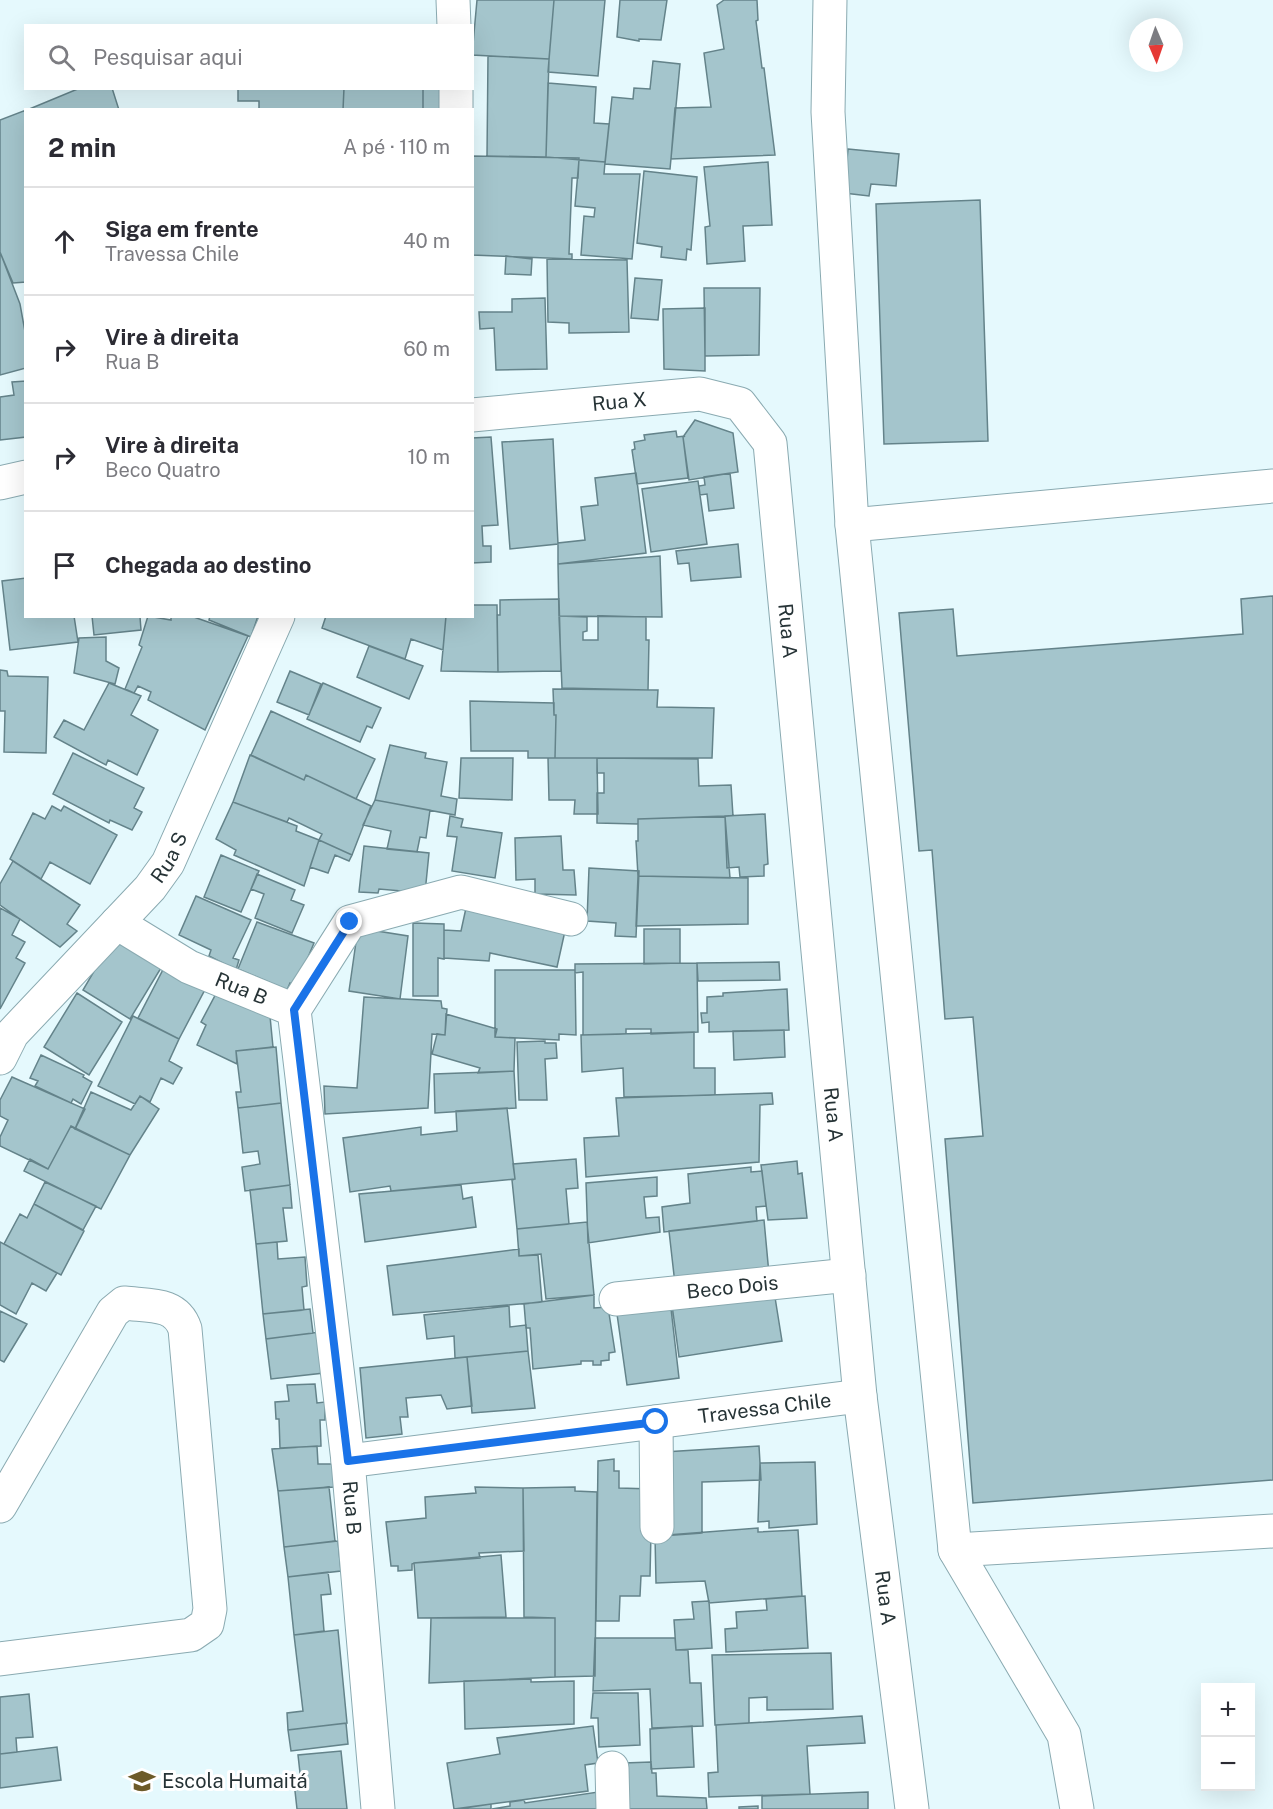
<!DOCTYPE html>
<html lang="pt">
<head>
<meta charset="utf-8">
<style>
  body { margin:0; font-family:"Public Sans",sans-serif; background:#f7f7f7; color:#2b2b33 }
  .controls { position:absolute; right:18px; bottom:18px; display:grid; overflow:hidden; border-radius:0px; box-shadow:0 6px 24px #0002 }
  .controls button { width:54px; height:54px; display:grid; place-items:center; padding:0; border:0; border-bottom:2px solid #e1e1e2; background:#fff; color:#2b2b33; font:30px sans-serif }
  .compass { position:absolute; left:1129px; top:18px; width:54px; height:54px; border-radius:50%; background:#fff; box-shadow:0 6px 24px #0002; rotate:178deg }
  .stop { position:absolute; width:18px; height:18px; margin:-14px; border:4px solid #1a73e8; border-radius:50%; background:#fff }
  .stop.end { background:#1a73e8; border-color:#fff; box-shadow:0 2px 6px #0008 }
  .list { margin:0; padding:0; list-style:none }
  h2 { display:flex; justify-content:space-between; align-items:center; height:78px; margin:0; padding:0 24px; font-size:26px }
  h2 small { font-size:20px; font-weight:400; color:#7c7c81 }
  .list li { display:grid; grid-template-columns:39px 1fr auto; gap:18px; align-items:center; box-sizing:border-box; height:108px; padding:0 24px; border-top:2px solid #e1e1e2 }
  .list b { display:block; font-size:22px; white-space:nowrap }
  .list p { margin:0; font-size:20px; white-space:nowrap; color:#7c7c81 }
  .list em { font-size:20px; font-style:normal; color:#7c7c81 }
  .icon { flex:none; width:33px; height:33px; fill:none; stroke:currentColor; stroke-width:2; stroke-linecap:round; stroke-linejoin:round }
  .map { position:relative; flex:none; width:1273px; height:1809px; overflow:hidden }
  .search { position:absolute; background:#fff; box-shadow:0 6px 24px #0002; left:24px; top:24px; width:450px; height:66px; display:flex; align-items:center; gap:15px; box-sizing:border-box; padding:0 21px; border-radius:0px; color:#7c7c81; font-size:22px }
  .panel { position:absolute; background:#fff; box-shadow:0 6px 24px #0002; left:24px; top:108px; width:450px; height:510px; border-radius:0px }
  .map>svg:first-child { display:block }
  .building { fill:#a4c5cc; stroke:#64838a; stroke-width:1.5 }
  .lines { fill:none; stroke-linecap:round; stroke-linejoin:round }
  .minor-casing { stroke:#8aaab1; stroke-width:35 }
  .minor { stroke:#fff; stroke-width:33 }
  .route { stroke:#1a73e8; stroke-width:8 }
  .labels { text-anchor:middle; stroke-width:6; stroke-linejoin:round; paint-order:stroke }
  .street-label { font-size:20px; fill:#263336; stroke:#fff }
  .poi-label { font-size:20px; fill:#263336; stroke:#fff; text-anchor:start }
</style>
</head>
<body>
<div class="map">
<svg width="1273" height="1809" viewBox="0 0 1273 1809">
  <rect width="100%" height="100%" fill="#e5f9fd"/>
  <path class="building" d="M477,0H554L549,59L472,55Z
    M554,0H605L598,76L548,72Z
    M620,0H667L661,40L639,39V41L617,37Z
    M724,0H757L758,20L756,21L762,68H764L775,155L671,159L675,108L711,107L704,53L724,49L717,5Z
    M488,56L549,59L546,157L487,156Z
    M653,61L680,64L670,169L605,164L612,97L633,99L634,88L650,89Z
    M548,83L596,87L594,123L609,124L605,162L546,157Z
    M80,88H112L119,110H27Z
    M238,88H344L343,110H259V101H238Z
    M344,88H423V110H343Z
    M423,88H446V110H423Z
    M26,110V282L13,283L0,252V120Z
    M848,149L899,154L896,186L871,184L869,196L844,193Z
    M472,156L579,158L578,178H572L569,254H572V259L472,255Z
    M579,160L605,162L604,174H640L632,259L581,255L584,216L594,217L595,208L575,206Z
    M768,162L772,225L743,226L745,261L707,264L705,227L710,226L704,167Z
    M644,171L697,177L691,250L687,249L686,260L661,257L662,247L637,243Z
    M980,200L988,441L884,444L876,204Z
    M0,252L20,304L26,337V368L0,375Z
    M506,256L532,259L531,275L505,274Z
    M547,259L627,260L629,332L569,333V323L548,322Z
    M635,278L662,280L658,320L631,318Z
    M704,288H760L759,355L705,356Z
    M545,298L547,369L496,370L494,328L480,329L479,312H512V299Z
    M705,308V371L664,369L663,309Z
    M26,381V437L0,440V397L14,395L12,382Z
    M695,420L733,433L738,472L689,480L683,437Z
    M676,431L677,437L685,436L683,437L688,478L637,484L632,450L635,449L634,442L645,440L644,435Z
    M491,437L498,525L482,526L483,546H491V562L472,563V438Z
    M553,439L558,544L510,549L502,442Z
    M636,473L646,553L558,564V543L585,540L581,507L598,505L595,478Z
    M730,473L734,508L709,511L707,494L700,495L699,486L705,485L704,477Z
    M698,481L707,544L651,552L642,489Z
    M738,544L741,577L691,581L689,563L678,564L676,551Z
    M660,556L662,617L559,616L558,564Z
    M26,578V616H74L78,642L10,650L2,581Z
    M1273,596V1480L973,1503L945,1139L983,1136L973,1017L945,1019L932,850L919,851L899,613L953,609L957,656L1243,634L1241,599Z
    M559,599L561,671L498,672L497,615H500V600Z
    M472,605H497L498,672L441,671L446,616H472Z
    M92,616H148V617H140L141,630L94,635Z
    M148,616L171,620V616H191L248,636L205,730L148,700L151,692L138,686L134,693L125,689L142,647L139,645Z
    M210,616H258L251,637L209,620Z
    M326,616H446L443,650L411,639L405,659L322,628Z
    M559,616L587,617V631L583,632V640H598V616L646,617V640H649L648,690L562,688Z
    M106,637V661L119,668L115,684L74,673L79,638Z
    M369,646L423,666L409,699L357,677Z
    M0,670L7,671L8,676L48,677L46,753L4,752L5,711H0Z
    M290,671L321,684L309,715L277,702Z
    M109,683L141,696L131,715L158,730L137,775L108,760L106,765L54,737L64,720L84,730Z
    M323,683L381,708L372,728L367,726L360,742L307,719Z
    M553,689L658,690L657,707L714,708L712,758H555L556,715H554Z
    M470,701L554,703V715H556L555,758H528V751H471Z
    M271,711L375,759L356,799L306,775L304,780L251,755Z
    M390,745L426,753L425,758L447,762L441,796L457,799L455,815L375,800Z
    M73,753L144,788L134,808L142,812L132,830L110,820L109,823L53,794Z
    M250,755L304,780L306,775L371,806L352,855L319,840L322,834L289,818L287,822L233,802Z
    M461,758H513L512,800L459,798Z
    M548,758H597L598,814H574L575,800H549Z
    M597,758L698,759L699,786L731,785L733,816L638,819V824L597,823V793H604V773H597Z
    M375,800L430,810L426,838L420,837L417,852L387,849L391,831L363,825Z
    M233,802L297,826L296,831L319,840L304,886L234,855L236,850L216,839Z
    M52,806L61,811L64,806L117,835L90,884L50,862L41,879L10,859L33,813L45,819Z
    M765,814L768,864L764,865V876L740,877L739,867L727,868L725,816Z
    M450,816L463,819L461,827L502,833L495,878L452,871L457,837L447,836Z
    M725,816L730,878L638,876L636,841H638V819Z
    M561,836L563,870H574L576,895L535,894V879L516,880L515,838Z
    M319,840L352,855L349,861L335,855L328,873L310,867Z
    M364,846L429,853L425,893L379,889L378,893L359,892Z
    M221,855L259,871L241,912L204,897Z
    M13,861L80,905L67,924L77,931L60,947L0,905V884Z
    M589,868L639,871L636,937L615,936L616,923L587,921Z
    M257,874L295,890L291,900L304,905L292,933L255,918L264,894L251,889Z
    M638,876L748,878V924L636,926Z
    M196,896L251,920L233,958L239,960L236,970L209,956L211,950L179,935Z
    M0,908L20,919L12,935L25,942L16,958L25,963L0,1009Z
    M466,908L565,931L557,967L490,953L489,961L444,958V930L461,931Z
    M257,922L314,943L296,986L290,983L287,990L238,969Z
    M413,923L444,924V959L438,958V996H413Z
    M358,928L408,936L400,999L349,991Z
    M644,929H680V963L644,964Z
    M112,932L164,963L130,1019L83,990L103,956Z
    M168,960L209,982L179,1039L138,1018Z
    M779,962L780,980L698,981L697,963Z
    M697,963L698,1032L651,1034V1029H626V1034L583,1035V972L575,973V964Z
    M495,970H575L576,1035L559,1034V1040L495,1037Z
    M787,989L789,1030L709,1032V1022L702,1023L701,1013H707V997L723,996V993Z
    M218,990L269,1006L273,1047L236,1051L237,1064L197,1045L206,1025L201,1022Z
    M77,993L122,1022L89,1075L44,1047Z
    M364,997L441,1001L442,1008L447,1009L445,1035L432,1034L428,1108L325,1114L324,1086L357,1088Z
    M446,1014L497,1029L495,1037L515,1038L514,1071L478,1073L480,1068L432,1054L437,1034L445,1035Z
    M133,1016L179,1039L169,1061L182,1068L173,1084L161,1078L150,1102L140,1096L135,1104L98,1086Z
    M784,1030L785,1057L734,1060L733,1031Z
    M694,1032V1068H715V1095L624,1097L623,1068L582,1072L581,1035Z
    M545,1041V1043H556L557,1058L545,1059L547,1100H519L517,1042Z
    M276,1047L281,1103L238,1108L236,1092H241L236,1051Z
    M41,1055L84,1075L83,1077L92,1082L81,1104L73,1099L71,1103L35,1086L38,1081L30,1078Z
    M514,1071L516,1108L435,1113L434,1074Z
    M12,1077L85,1109L75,1129L71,1126L48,1169L0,1146V1137L8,1120L0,1116V1100Z
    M91,1092L131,1110L140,1096L159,1109L130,1155L75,1129Z
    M772,1093L773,1104L760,1105L759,1162L586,1177L584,1138L619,1136L616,1098Z
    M281,1103L290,1185L245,1191L242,1167L260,1164L258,1151L243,1153L238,1108Z
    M507,1108L515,1179L391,1191L390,1186L350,1192L343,1138L421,1127V1135L457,1131L456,1111Z
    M71,1126L130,1155L101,1209L24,1171L30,1159L48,1169Z
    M576,1159L578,1188L566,1189L569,1224L517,1229L512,1180L515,1179L513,1164Z
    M797,1161L798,1174L802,1173L807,1218L768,1220L761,1165Z
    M751,1167V1172L762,1171L766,1206L756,1207L757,1221L664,1232L662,1207L690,1203L688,1174Z
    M657,1177V1196L644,1197L646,1218L659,1217L660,1232L588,1243L586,1183Z
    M45,1182L96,1206L83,1230L34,1204Z
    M290,1185L292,1208H283L287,1241L256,1244L250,1190Z
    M461,1185L463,1199L472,1197L476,1227L365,1242L359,1194Z
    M34,1204L84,1231L61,1275L4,1244L20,1214L27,1218Z
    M764,1220L769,1274L675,1284L669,1231Z
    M587,1222L594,1295L546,1299L541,1254L519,1256L517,1229Z
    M0,1242L57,1273L46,1291L32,1283L16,1314L0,1305Z
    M277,1242L278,1259L305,1257L307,1286L302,1287L304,1310L263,1314L256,1244Z
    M519,1249V1256L538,1255L542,1302L393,1315L387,1266Z
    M774,1291L782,1341L679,1357L672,1305Z
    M594,1295V1308L608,1307L615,1352L609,1353V1360L601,1361V1365H593V1361H581V1364L533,1369L530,1328H526L524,1304Z
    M670,1300L679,1378L627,1385L616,1307Z
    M509,1306L510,1327L526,1325L528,1351L455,1358L454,1336L427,1339L424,1315Z
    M310,1309L313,1333L266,1339L263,1314Z
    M0,1311L27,1324L4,1362L0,1360Z
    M320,1332L324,1373L271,1379L266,1339Z
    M528,1351L535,1408L472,1413L467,1357Z
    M467,1357L472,1406L447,1409L441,1395L406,1398L408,1417H400L402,1434L366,1438L360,1368Z
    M315,1384L317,1403L325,1402V1420H320L321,1446L280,1448L279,1419H276L275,1402L289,1401L287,1385Z
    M317,1446L318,1464H333L334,1487L278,1491L272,1449Z
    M759,1446L761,1480L702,1482V1533L662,1536L664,1452Z
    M614,1459V1471H619V1488L652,1489L650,1576H641L640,1596H620L619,1621H596L598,1461Z
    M815,1462L817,1524L769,1528V1521L758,1522L760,1463Z
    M329,1487L335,1541L284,1547L278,1491Z
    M475,1487L523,1488L524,1551L479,1553L480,1558L414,1563L412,1564V1570L398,1571V1566H391L386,1522L426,1518L425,1497L476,1493Z
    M575,1487V1491L597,1492L595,1676L555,1677V1618L524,1617L523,1488Z
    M758,1528V1532L798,1530L802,1596L709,1603L705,1581L656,1583L655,1536Z
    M338,1541L341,1571L288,1577L284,1547Z
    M501,1555L506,1617L418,1618L414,1563Z
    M328,1572L331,1594L321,1595L324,1631L294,1635L288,1577Z
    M805,1596L808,1648L726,1652L725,1629L737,1628L736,1612L767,1610L766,1599Z
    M709,1601L712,1648L676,1650L674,1620L694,1619L692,1602Z
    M431,1618H555V1677L429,1683Z
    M338,1630L347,1723L288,1730L287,1713L303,1711L294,1635Z
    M595,1638H675L676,1650H688L690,1683H701L703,1726L652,1728L650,1689L593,1691Z
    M831,1653L833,1709L767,1710V1697L749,1698V1723L715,1725L712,1655Z
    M531,1679V1682L574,1681V1724L465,1729L464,1681Z
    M593,1693H638L640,1745L599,1747L598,1718H591Z
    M29,1694L33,1737L16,1738L17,1752L0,1754V1697Z
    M862,1716L865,1743L807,1746L810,1794L709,1797L708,1773L718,1772L716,1725Z
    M346,1723L348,1744L291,1751L288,1730Z
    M593,1726L598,1763L585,1765L588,1791L454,1809L447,1763L500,1754L497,1738Z
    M692,1726L694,1767L651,1769L650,1729Z
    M57,1747L61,1780L0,1788V1754Z
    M341,1751L347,1809H297L294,1782H301L298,1755Z
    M651,1762L652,1773H656L657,1796L706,1798L707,1809H624V1763Z
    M598,1792L601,1809H492L510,1806V1802L524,1800L525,1803Z
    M868,1792V1809H762V1796Z
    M491,1804V1809H458Z
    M758,1806V1809H739V1807Z"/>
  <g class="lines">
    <g class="minor-casing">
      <g id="minor">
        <path d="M453,0L454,26"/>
        <path d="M830,0L828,112L852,525"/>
        <path d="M456,110V88"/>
        <path id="s1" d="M472,415L700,394L740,404L770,443L860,1396L912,1809"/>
        <path d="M0,483L26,477"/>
        <path id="s2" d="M117,923L189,967L294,1010L348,1461L378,1809"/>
        <path d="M294,1010L350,922L461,892L571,919"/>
        <path id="s3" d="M0,1058L12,1034L150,888L168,863L278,616"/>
        <path id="s4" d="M616,1299L849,1275"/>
        <path d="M656,1422L657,1527"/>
        <path id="s5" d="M348,1461L860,1396"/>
        <path d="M0,1506L113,1312L124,1303C149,1306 176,1302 185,1329L210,1609L207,1624L191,1635L0,1659"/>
        <path d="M955,1550L1273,1531"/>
        <path d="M612,1768L613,1809"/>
        <path d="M1077,1809L1064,1735L955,1550L852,525L1273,486"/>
      </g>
    </g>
    <use href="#minor" class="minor"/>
  </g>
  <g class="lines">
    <path class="route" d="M350,922L294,1010L348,1461L656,1422"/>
  </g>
  <defs>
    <g id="school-bare" transform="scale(2.07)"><path d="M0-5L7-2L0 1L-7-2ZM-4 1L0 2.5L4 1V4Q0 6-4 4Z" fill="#6c5b29" stroke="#fff" stroke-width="2.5" paint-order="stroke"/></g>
  </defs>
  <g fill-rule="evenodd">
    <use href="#school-bare" x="142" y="1781"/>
  </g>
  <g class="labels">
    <g class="street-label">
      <text dy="7" stroke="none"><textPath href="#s1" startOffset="148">Rua X</textPath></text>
      <text dy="7" stroke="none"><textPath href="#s1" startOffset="508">Rua A</textPath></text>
      <text dy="7" stroke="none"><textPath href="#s3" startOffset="264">Rua S</textPath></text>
      <text dy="7" stroke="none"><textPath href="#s2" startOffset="141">Rua B</textPath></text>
      <text dy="7" stroke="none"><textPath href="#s1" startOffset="994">Rua A</textPath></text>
      <text dy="7" stroke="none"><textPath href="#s4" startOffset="117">Beco Dois</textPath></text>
      <text dy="7" stroke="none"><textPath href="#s5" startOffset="420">Travessa Chile</textPath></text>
      <text dy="7" stroke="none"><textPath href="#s2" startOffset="699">Rua B</textPath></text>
      <text dy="7" stroke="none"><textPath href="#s1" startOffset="1480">Rua A</textPath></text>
    </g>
    <g class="poi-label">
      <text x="162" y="1788">Escola Humaitá</text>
    </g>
  </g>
</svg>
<div class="controls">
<button>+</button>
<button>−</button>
</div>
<svg class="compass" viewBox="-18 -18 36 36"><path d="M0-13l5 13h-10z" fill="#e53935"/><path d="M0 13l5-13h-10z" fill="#7c7c81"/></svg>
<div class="stop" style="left:656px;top:1422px"></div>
<div class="stop end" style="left:350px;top:922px"></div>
<div class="search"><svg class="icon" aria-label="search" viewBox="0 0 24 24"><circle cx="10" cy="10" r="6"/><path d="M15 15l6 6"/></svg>Pesquisar aqui</div>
<section class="panel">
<h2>2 min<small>A pé · 110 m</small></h2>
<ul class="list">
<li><svg class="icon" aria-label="ahead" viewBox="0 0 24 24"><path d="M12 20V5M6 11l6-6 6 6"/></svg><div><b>Siga em frente</b><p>Travessa Chile</p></div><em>40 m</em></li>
<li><svg class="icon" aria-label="right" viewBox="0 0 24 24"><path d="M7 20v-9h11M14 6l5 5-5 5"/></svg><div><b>Vire à direita</b><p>Rua B</p></div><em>60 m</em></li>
<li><svg class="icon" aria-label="right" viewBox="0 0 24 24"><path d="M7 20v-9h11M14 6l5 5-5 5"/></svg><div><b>Vire à direita</b><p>Beco Quatro</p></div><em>10 m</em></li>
<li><svg class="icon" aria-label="arrive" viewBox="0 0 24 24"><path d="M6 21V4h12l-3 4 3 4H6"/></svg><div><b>Chegada ao destino</b></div></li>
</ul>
</section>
</div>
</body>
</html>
